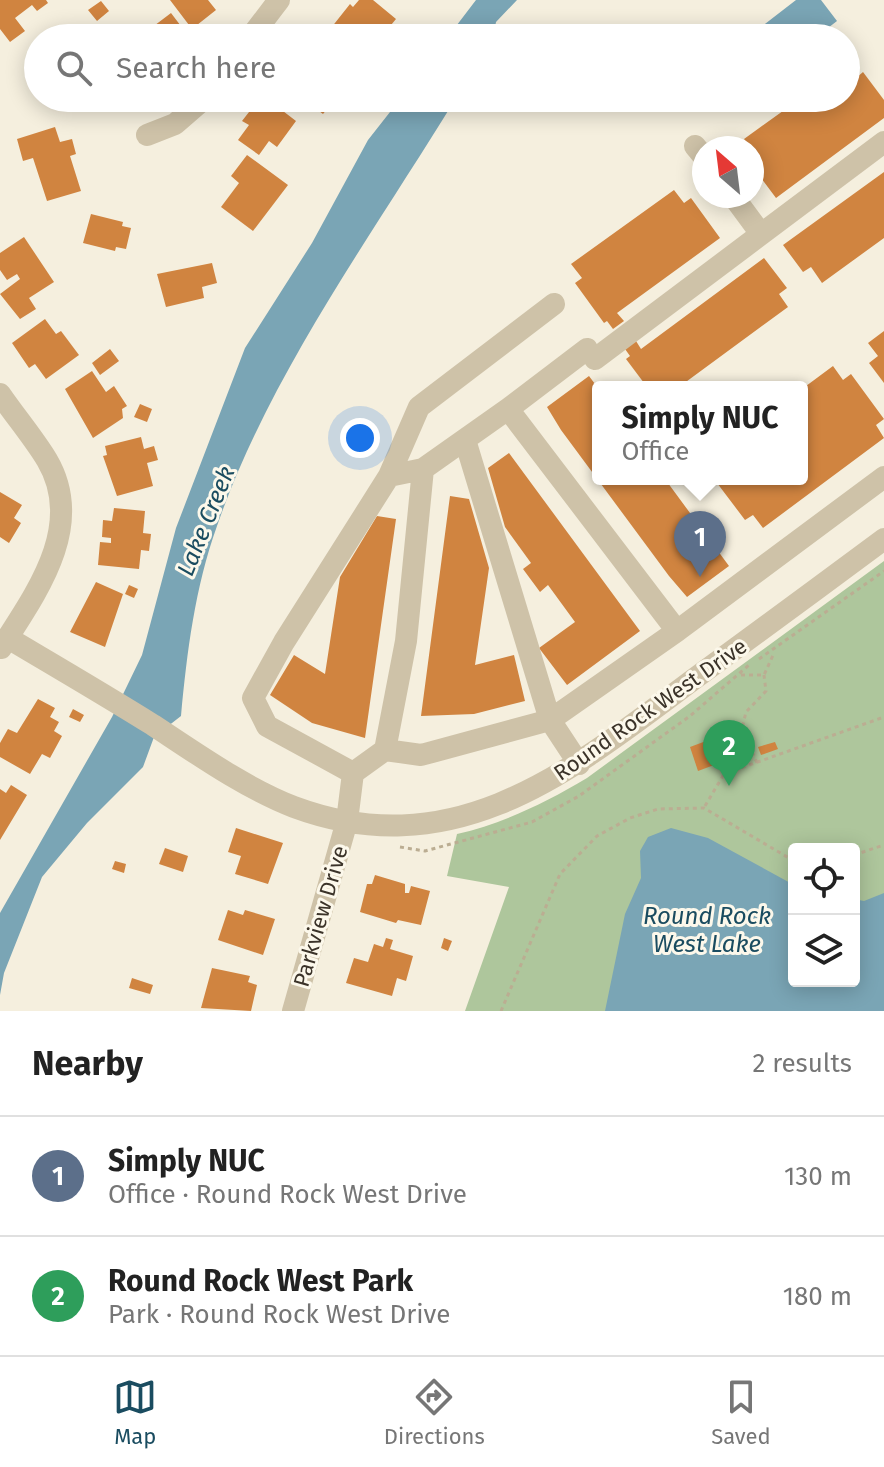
<!DOCTYPE html>
<html lang="en">
<head>
<meta charset="utf-8">
<style>
  body { margin:0; font-family:"Fira Sans",sans-serif; background:#f6f6f6; color:#222 }
  .controls { position:absolute; right:24px; bottom:24px; display:grid; overflow:hidden; border-radius:8px; box-shadow:0 4px 20px #0003 }
  .controls button { width:72px; height:72px; display:grid; place-items:center; padding:0; border:0; border-bottom:2px solid #e0e0e0; background:#fff; color:#222; font:40px sans-serif }
  .compass { position:absolute; left:692px; top:136px; width:72px; height:72px; border-radius:50%; background:#fff; box-shadow:0 4px 20px #0003; rotate:332deg }
  .you { position:absolute; left:360px; top:438px; width:28px; height:28px; margin:-20px; border:6px solid #fff; border-radius:50%; background:#1a73e8; box-shadow:0 0 0 12px #1a73e833 }
  .badge { display:grid; place-items:center; width:52px; height:52px; border-radius:50%; background:#1a4c60; color:#fff; font-size:26px; font-weight:700 }
  .pin { position:absolute; translate:-50% -66px; filter:drop-shadow(0 2px 4px #0008) }
  .pin::after { content:''; position:absolute; top:42px; width:28px; height:24px; background:inherit; clip-path:polygon(0 0,100% 0,50% 100%) }
  .popup { position:absolute; left:592px; top:381px; width:216px; height:104px; box-sizing:border-box; display:grid; place-content:center; border-radius:8px; background:#fff; filter:drop-shadow(0 2px 6px #0005); font-size:26px; white-space:nowrap; color:#767676 }
  .popup b { font-size:30px; color:#222 }
  .popup::after { content:''; position:absolute; left:50%; top:100%; margin-left:-16px; border:16px solid transparent; border-top-color:#fff }
  .list { margin:0; padding:0; list-style:none }
  h2 { display:flex; justify-content:space-between; align-items:center; height:104px; margin:0; padding:0 32px; font-size:34px }
  h2 small { font-size:26px; font-weight:400; color:#767676 }
  .list li { display:grid; grid-template-columns:52px 1fr auto; gap:24px; align-items:center; box-sizing:border-box; height:120px; padding:0 32px; border-top:2px solid #e0e0e0 }
  .list b { display:block; font-size:30px; white-space:nowrap }
  .list p { margin:0; font-size:26px; white-space:nowrap; color:#767676 }
  .list em { font-size:26px; font-style:normal; color:#767676 }
  .icon { flex:none; width:44px; height:44px; fill:none; stroke:currentColor; stroke-width:2; stroke-linecap:round; stroke-linejoin:round }
  .map { position:relative; flex:none; width:884px; height:1011px; overflow:hidden }
  .search { position:absolute; background:#fff; box-shadow:0 4px 20px #0003; left:24px; right:24px; top:24px; height:88px; display:flex; align-items:center; gap:20px; box-sizing:border-box; padding:0 28px; border-radius:44px; color:#767676; font-size:30px }
  .sheet { height:344px; background:#fff }
  nav { display:flex; justify-content:space-around; align-items:center; box-sizing:border-box; height:112px; border-top:2px solid #e0e0e0; background:#fff; font-size:22px; color:#767676 }
  nav a { display:grid; justify-items:center; gap:4px }
  nav .on { color:#1a4c60 }
  .map>svg:first-child { display:block }
  .green { fill:#aec69c; fill-rule:evenodd }
  .water { fill:#7aa5b5 }
  .building { fill:#d08440 }
  .lines { fill:none; stroke-linecap:round; stroke-linejoin:round }
  .path { stroke:#bbad92; stroke-width:3; stroke-dasharray:4 4; stroke-linecap:butt }
  .minor { stroke:#cec2a8; stroke-width:22 }
  .labels { text-anchor:middle; stroke-width:6; stroke-linejoin:round; paint-order:stroke }
  .street-label { font-size:22px; fill:#3b3329; stroke:#fcf8eb }
  .water-label { font-size:24px; font-style:italic; fill:#1a4c60; stroke:#fcf8eb }
</style>
</head>
<body>
<div class="map">
<svg width="884" height="1011" viewBox="0 0 884 1011">
  <rect width="100%" height="100%" fill="#f5efde"/>
  <path class="green" d="M884,561V1011H465L509,887L447,876L457,834C504,823 545,803 587,778ZM794,849H854V981H794Z"/>
  <path class="water" d="M476,0H517L496,22L493,38H447Z
    M796,0H821L837,21L815,38H747Z
    M401,98H456C373,234 269,375 217,526C195,587 187,652 181,716L154,737L143,767L87,823L42,877L4,973L0,995V913L112,717L142,655L176,528L245,348L312,243L368,140Z
    M671,828L708,838L794,885V981H854V899L864,901L884,893V1011H605L625,914L641,878L640,851L648,837Z"/>
  <path class="building" d="M0,0H46L48,3L37,11L32,5L15,18L25,31L10,42L0,29Z
    M170,0H208L216,10L192,29Z
    M359,0H373L396,19L382,36L373,29L366,38H329L335,31L331,28L350,4L353,7Z
    M101,1L109,11L97,21L88,10Z
    M171,13L190,38H138Z
    M846,66L855,79L863,72L884,100V118L776,198L752,166L754,152L744,139L801,98H846Z
    M260,98H266L296,121L277,147L269,141L259,155L238,140L249,125L242,121Z
    M302,98H336L323,114Z
    M55,127L60,142L72,139L76,154L70,156L81,191L47,201L33,158L23,161L17,139Z
    M247,155L288,185L253,231L221,207L239,183L231,176Z
    M884,172V238L822,283L811,267L803,272L783,245Z
    M674,190L684,203L691,198L720,238L617,313L624,321L613,329L607,321L604,323L575,283L582,278L571,264Z
    M91,214L123,222L122,226L131,228L126,249L116,247L115,251L83,243Z
    M24,237L54,282L29,298L36,309L20,319L0,294L20,279L17,274L7,280L0,270V253Z
    M764,258L787,288L779,294L788,307L679,387H659L656,383L647,387L626,359L630,356L625,349L636,341L641,349Z
    M212,263L217,283L202,287L204,298L166,307L157,274Z
    M45,319L56,334L61,331L79,355L46,379L35,364L29,368L12,343Z
    M884,331V383L869,363L878,356L868,343Z
    M110,349L119,361L100,375L92,363Z
    M833,366L843,380L851,374L884,419L876,425L884,438L763,528L753,515L745,520L714,479H802V389Z
    M92,371L106,392L114,386L127,406L122,409L123,418L93,438L65,389Z
    M589,376L598,388V479H665L729,566L687,597L669,576L561,430L547,407Z
    M140,404L152,409L147,422L134,417Z
    M141,437L144,449L154,446L158,460L147,463L153,486L117,496L103,456L107,455L105,446Z
    M509,453L640,631L567,685L539,648L575,622L548,585L540,592L523,569L531,563L505,527L488,468Z
    M0,492L22,505L14,518L21,523L9,543L0,537Z
    M450,496L469,499L489,568L475,665L514,655L525,701L474,714L421,716Z
    M114,508L145,511L143,533L151,534L149,551L141,550L139,569L98,565L100,542L111,543V538L102,537L103,520L112,521Z
    M377,516L396,519L365,738L312,723L270,695L294,655L325,674L340,577Z
    M96,582L123,594L105,647L70,632Z
    M129,585L138,589L134,598L125,594Z
    M38,699L55,708L50,717L59,722L54,731L62,736L50,758L42,754L30,774L0,757V743L8,729L17,733Z
    M73,709L84,715L80,722L69,717Z
    M730,732L738,756L698,771L690,747Z
    M775,742L778,749L761,755L758,747Z
    M11,785L27,795L0,840V789L6,793Z
    M236,828L283,843L268,884L235,874L241,856L228,852Z
    M165,848L188,856L183,872L159,864Z
    M115,861L126,864L124,873L112,869Z
    M375,875L405,884V893H409L411,886L430,891L421,925L398,920L396,923L360,912L367,884H372Z
    M228,910L243,915L245,910L275,919L263,955L218,940Z
    M386,938L393,940L390,949L413,956L406,981L397,978L392,996L346,983L354,958L368,962L374,944L383,947Z
    M444,938L452,941L448,951L441,948Z
    M212,968L250,976L248,982L257,985L251,1011L201,1008Z
    M132,978L153,985L150,994L129,988Z"/>
  <g class="lines">
    <path class="path" d="M759,659L884,571
      M741,675H764L774,653
      M757,763L742,729L746,712L766,691L764,675
      M705,806L724,774L884,717
      M400,847L425,851L532,822L579,796L690,716L749,665
      M854,855L884,845
      M501,1011L560,874L597,836L630,818L658,809L704,808L794,861"/>
    <path class="minor" d="M250,38L279,0
      M147,135L175,124L205,98
      M695,146L704,157
      M733,196L761,234
      M595,359L884,142
      M0,394C15,416 33,437 47,460C86,526 36,593 1,648
      M508,409L587,349
      M465,440L550,720L579,764
      M389,476L419,407L554,304
      M677,631L884,477
      M8,638C57,667 105,695 153,725C197,754 245,788 294,807C456,867 572,770 694,679C757,633 821,586 884,539
      M353,773L267,726L253,698L284,642L389,476L423,469
      M293,1011L347,821L353,773L385,750L406,641L423,469L508,409L677,631L550,720L421,755L385,750"/>
  </g>
  <g class="labels">
    <g class="street-label">
      <text transform="translate(650 709) rotate(-35)" y="8">Round Rock West Drive</text>
      <text transform="translate(320 916) rotate(-74)" y="8">Parkview Drive</text>
    </g>
    <g class="water-label">
      <text transform="translate(206 521) rotate(-68)" y="8">Lake Creek</text>
      <text x="707" y="924">Round Rock<tspan x="707" dy="28">West Lake</tspan></text>
    </g>
  </g>
</svg>
<div class="controls">
<button><svg class="icon" aria-label="locate" viewBox="0 0 24 24"><circle cx="12" cy="12" r="6"/><path d="M12 2v4M12 18v4M2 12h4M18 12h4"/></svg></button>
<button><svg class="icon" aria-label="layers" viewBox="0 0 24 24"><path d="M12 4l9 5-9 5-9-5zM3 14l9 5 9-5"/></svg></button>
</div>
<svg class="compass" viewBox="-18 -18 36 36"><path d="M0-13l5 13h-10z" fill="#e53935"/><path d="M0 13l5-13h-10z" fill="#767676"/></svg>
<div class="you"></div>
<div class="pin badge" style="left:700px;top:577px;background:#5c6f8a">1</div>
<div class="popup"><b>Simply NUC</b>Office</div>
<div class="pin badge" style="left:729px;top:786px;background:#2e9e5b">2</div>
<div class="search"><svg class="icon" aria-label="search" viewBox="0 0 24 24"><circle cx="10" cy="10" r="6"/><path d="M15 15l6 6"/></svg>Search here</div>
</div>
<section class="sheet">
<h2>Nearby<small>2 results</small></h2>
<ul class="list">
<li><span class="badge" style="background:#5c6f8a">1</span><div><b>Simply NUC</b><p>Office · Round Rock West Drive</p></div><em>130 m</em></li>
<li><span class="badge" style="background:#2e9e5b">2</span><div><b>Round Rock West Park</b><p>Park · Round Rock West Drive</p></div><em>180 m</em></li>
</ul>
</section>
<nav>
<a class="on"><svg class="icon" aria-label="map" viewBox="0 0 24 24"><path d="M3 6l6-2 6 2 6-2v14l-6 2-6-2-6 2zM9 4v14M15 6v14"/></svg>Map</a>
<a><svg class="icon" aria-label="directions" viewBox="0 0 24 24"><path d="M12 3l9 9-9 9-9-9zM9 14v-3h6M13 9l2 2-2 2"/></svg>Directions</a>
<a><svg class="icon" aria-label="saved" viewBox="0 0 24 24"><path d="M7 4h10v16l-5-4-5 4z"/></svg>Saved</a>
</nav>
</body>
</html>
